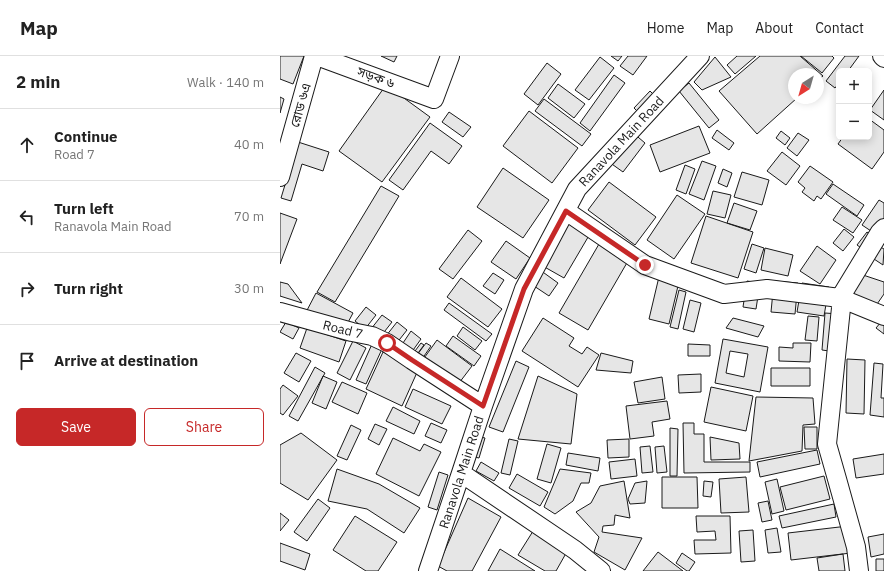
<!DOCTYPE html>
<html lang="en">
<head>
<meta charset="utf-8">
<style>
  body { margin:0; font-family:"IBM Plex Sans","Noto Sans Bengali",sans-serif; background:#f6f6f6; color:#222 }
  .controls { position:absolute; right:12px; top:12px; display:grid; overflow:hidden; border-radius:6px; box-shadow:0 2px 10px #0003 }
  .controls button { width:36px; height:36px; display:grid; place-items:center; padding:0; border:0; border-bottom:1px solid #e0e0e0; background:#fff; color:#222; font:20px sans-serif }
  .compass { position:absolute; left:508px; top:12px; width:36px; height:36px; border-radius:50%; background:#fff; box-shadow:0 2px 10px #0003; rotate:217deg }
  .stop { position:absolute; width:12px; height:12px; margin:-9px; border:3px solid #c62828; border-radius:50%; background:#fff }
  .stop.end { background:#c62828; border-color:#fff; box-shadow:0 1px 4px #0008 }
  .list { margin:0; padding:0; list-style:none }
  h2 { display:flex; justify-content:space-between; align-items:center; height:52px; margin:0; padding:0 16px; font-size:17px }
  h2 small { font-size:13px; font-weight:400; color:#767676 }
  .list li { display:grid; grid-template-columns:26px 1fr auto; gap:12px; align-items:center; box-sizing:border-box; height:72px; padding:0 16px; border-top:1px solid #e0e0e0 }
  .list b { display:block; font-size:15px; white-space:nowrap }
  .list p { margin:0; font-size:13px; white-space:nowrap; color:#767676 }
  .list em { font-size:13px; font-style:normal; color:#767676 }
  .actions { display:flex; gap:8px; padding:12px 16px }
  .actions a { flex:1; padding:9px 0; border:1px solid #c62828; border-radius:6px; text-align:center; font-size:14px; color:#c62828 }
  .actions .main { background:#c62828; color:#fff }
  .icon { flex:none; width:22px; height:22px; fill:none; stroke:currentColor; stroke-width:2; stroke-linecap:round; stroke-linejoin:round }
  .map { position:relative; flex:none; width:604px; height:515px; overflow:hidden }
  header { display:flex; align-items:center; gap:24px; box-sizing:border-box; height:56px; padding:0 20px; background:#fff; border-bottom:1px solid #e0e0e0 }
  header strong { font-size:19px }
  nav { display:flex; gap:22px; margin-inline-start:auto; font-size:14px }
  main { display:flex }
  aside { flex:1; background:#fff }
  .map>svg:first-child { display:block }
  .building { fill:#e6e6e6; stroke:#1a1a1a; fill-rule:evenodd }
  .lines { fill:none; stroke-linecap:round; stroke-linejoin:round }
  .minor-casing { stroke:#1a1a1a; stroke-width:20 }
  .minor { stroke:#fff; stroke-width:18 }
  .route { stroke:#c62828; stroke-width:5 }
  .labels { text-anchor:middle; stroke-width:3; stroke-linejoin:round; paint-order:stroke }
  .street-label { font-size:13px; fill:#1a1a1a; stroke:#fff }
</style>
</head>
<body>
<header>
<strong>Map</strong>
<nav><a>Home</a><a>Map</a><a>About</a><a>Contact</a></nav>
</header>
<main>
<aside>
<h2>2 min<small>Walk · 140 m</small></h2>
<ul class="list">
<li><svg class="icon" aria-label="ahead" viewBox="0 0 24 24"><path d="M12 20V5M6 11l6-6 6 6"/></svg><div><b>Continue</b><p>Road 7</p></div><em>40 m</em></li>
<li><svg class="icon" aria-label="left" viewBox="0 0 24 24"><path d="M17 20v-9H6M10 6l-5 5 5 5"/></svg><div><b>Turn left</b><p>Ranavola Main Road</p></div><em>70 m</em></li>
<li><svg class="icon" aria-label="right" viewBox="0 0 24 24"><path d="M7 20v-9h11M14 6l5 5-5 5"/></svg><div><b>Turn right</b></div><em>30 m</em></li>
<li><svg class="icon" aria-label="arrive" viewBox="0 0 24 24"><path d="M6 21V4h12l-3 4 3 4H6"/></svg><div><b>Arrive at destination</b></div></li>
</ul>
<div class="actions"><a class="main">Save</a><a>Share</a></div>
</aside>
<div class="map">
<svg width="604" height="515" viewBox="0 0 604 515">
  <rect width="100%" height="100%" fill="#fff"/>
  <path class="building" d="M0,0H24L13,28L0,23Z
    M101,0H117L114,6Z
    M331,0H342L338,5Z
    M348,0H367L353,19L340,10Z
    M457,0H476L455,18L447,9Z
    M480,0H520L543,20L538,24V18H514V42H517L477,78L439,35Z
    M521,0H552L554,2L542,17Z
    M565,0H579L568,15H559V27L555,32L546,25Z
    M320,1L334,12L309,44L295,34Z
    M435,1L451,21L422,34L414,26Z
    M267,7L281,18L258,49L244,38Z
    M334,19L345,27L310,75L300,67Z
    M409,27L439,64L429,72L399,35Z
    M278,28L305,48L294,62L268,42Z
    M106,29L150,61L102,126L59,95Z
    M604,34V64L590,54Z
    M370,35L377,42L360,58L354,52Z
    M0,41L4,43L0,57Z
    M264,43L311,78L302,90L255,55Z
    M249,55L298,92L272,127L223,90Z
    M169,56L191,71L183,81L162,66Z
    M589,63L604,74V96L592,113L558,88L563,81H589Z
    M150,67L182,90L169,108L151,95L123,134L109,124Z
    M419,70L430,97L380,116L370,89Z
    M437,74L454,87L449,94L432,82Z
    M501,75L510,82L505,89L496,82Z
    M352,76L365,87L343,116L329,106Z
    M518,77L529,84L517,100L507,92Z
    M18,86L49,96L43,115L22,108L11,145L1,142Z
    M502,96L520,110L506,129L487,115Z
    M422,105L436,110L424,144L409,138Z
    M405,109L415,113L406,138L396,134Z
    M530,110L553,126L541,143L537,140L534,145L522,136L525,132L518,126Z
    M223,112L269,144L243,182L197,151Z
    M443,113L452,117L447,131L438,127Z
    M462,116L489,124L482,149L454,141Z
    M329,126L376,161L355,189L308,154Z
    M553,128L584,149L577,160L546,138Z
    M101,130L119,140L55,246L37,236Z
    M433,135L451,139L445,162L427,158Z
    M397,139L425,158L394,203L367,184Z
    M599,144L604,147V164L594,177L582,169Z
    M454,147L477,155L470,174L447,167Z
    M562,151L582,164L573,177L553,164Z
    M0,157L17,163L0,208Z
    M290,158L314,171L284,222L261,209Z
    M426,160L473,176L458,222L411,207Z
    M564,173L574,181L563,195L553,187Z
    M188,174L202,185L173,223L159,213Z
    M587,176L596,183L587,196L577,189Z
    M226,185L250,202L236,223L211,206Z
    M319,188L348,205L308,274L279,257Z
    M472,188L484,192L476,217L464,213Z
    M595,188L604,193L603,209L588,199Z
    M537,190L556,204L540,228L520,215Z
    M485,192L513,199L508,220L481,214Z
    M382,208L402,213L389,268L369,263Z
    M260,214L278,227L269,240L251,228Z
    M213,217L224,224L215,238L203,230Z
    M580,218L604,226V238L595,251L568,241Z
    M181,222L222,253L208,271L167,241Z
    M467,225L480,227L476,253L463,251Z
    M494,225L518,227L515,258L491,256Z
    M0,226L8,228L22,247L0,240Z
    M522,227L549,231L544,260L517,256Z
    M399,234L406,236L398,273L390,271Z
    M36,237L73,257L65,272L24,260Z
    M410,244L421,247L414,276L403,273Z
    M169,247L212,278L206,285L164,254Z
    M86,251L96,259L85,273L75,265Z
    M545,257L559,258L556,296L542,294Z
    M102,259L112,266L101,280L91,273Z
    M528,260L539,261L537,285L525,284Z
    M263,262L294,282L289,290L302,298L307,291L319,299L298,331L242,295Z
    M453,262L484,270L478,281L446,272Z
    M6,266L19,272L13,283L0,276Z
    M117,266L127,274L116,288L106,280Z
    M601,266L604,268V278L596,272Z
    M183,271L202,285L195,294L177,280Z
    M27,272L66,285L59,306L20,292Z
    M131,275L141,283L131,297L121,290Z
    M173,280L201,300L194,310L166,290Z
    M443,283L488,291L480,336L435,327ZM450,295L468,298L464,321L446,317Z
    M157,284L192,310L176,331L142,305Z
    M73,285L86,292L70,324L57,317Z
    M141,287L144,289L138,297L135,295Z
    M146,287L151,290L142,303L137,299Z
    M513,287H531L530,306L499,305V291L513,292Z
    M92,288L102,293L86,328L76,324Z
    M408,288L430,289V300H408Z
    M103,296L139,312L122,350L86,333Z
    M16,297L31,305L19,326L4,317Z
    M321,297L353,305L351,317L316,314Z
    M567,303L585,304L584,358L566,357Z
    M236,305L249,311L223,376L209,371Z
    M594,307L603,308L601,342H604V361L590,359Z
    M35,311L45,317L18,365L9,360Z
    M491,312H530V330H491Z
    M421,318V336L399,337L398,319Z
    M43,320L57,326L46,353L32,347Z
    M258,320L297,338L291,388L238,383Z
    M382,321L385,343L358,347L354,326Z
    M62,326L87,337L78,358L52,346Z
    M3,329L18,340L3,359L0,357V333Z
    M431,331L473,340L466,375L424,366Z
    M133,333L171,350L162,368L125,351Z
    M476,341L533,342L535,368L523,369L522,395L469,405Z
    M387,345L390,363L372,366L374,380L350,383L346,350Z
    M113,351L140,365L134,378L106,365Z
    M151,367L167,374L161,387L145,380Z
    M403,367H414V378H424V406H470V416L404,417Z
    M95,368L107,373L99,389L88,383Z
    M71,369L81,374L67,404L57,400Z
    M524,371H537V393H525Z
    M390,372L398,373L397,420H390Z
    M21,377L57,404L28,444L0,427V389Z
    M196,380L205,382L199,402L190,400Z
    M430,381L459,387L460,403L431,404Z
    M113,382L140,395L144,388L161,396L139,440L96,418Z
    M229,383L238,385L230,419L221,417Z
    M349,383V401L328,402L327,384Z
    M267,388L281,392L271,427L257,423Z
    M370,390L373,416L362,417L360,391Z
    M384,390L387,416L377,417L375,391Z
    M537,394L540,408L480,421L477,406Z
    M288,397L320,402L318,415L286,409Z
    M604,398V418L576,422L573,403Z
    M355,403L357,420L331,423L329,406Z
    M201,406L219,417L214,425L196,415Z
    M57,413L99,428L140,452L124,477L87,453L48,445Z
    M280,413L311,417L309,427H301L293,445L275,458L264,451Z
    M159,416L168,419L157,454L148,451Z
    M237,418L268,436L260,450L229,432Z
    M544,420L550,443L506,454L500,431Z
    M382,421H417L418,452H382Z
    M466,421L469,456L441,457L439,423Z
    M497,423L504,455L492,458L485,426Z
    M344,425L350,462L335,459L334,469L323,470L322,476L362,482L345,514L314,496L319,481L296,456L311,447L320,430Z
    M367,425L365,447L350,448L348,443L355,427Z
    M424,425L433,426L431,441L423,440Z
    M188,442L221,461L192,515H167L158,510Z
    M38,443L50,452L27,485L14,476Z
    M488,445L492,464L482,466L478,447Z
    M554,448L556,461L502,472L499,460Z
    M0,457L9,464L0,475Z
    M75,460L117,486L98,515H86L53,494Z
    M416,460H450L451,497L415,498L414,484H436L435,475L417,476Z
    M568,470L571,497L511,504L508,477Z
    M255,472L289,492L276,515H265L238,499Z
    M497,472L501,496L488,497L485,474Z
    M473,474L475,505L461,506L459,475Z
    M604,478V498L591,501L588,481Z
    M0,487L30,498L25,514L0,505Z
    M220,493L255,515H208Z
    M378,496L403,515H363Z
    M402,497L415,506L409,515H407L396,507Z
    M563,498L565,515H539L537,502Z
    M596,503H604V515H596Z"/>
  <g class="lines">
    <g class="minor-casing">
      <path id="minor" d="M37,0L154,43L170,0
        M602,0L604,2
        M0,121L34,0
        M286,155L365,209L444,238L487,233L560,242L604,260
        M0,256L72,276L92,280L107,287L132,304L203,350
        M181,417L295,494L321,515
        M148,515L181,417L203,350L244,233L297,133L420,0
        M579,515L576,491L557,423L547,388L561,252L560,242L600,176L604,172"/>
    </g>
    <use href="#minor" class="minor"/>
  </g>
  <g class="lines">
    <path class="route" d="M107,287L132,304L203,350L244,233L286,155L365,209"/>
  </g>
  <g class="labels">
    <g class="street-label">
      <text transform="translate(96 21) rotate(20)" y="5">সড়ক ৬</text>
      <text transform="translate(20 49) rotate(-74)" y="5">রোড ৬এ</text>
      <text transform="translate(341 85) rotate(-47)" y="5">Ranavola Main Road</text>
      <text transform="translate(63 273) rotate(14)" y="5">Road 7</text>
      <text transform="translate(181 416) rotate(-72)" y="5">Ranavola Main Road</text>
    </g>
  </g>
</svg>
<div class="controls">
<button>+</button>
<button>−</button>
</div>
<svg class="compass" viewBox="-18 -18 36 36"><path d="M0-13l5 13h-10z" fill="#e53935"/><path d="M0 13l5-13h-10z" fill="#767676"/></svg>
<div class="stop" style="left:107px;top:287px"></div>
<div class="stop end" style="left:365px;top:209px"></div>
</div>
</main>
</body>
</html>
